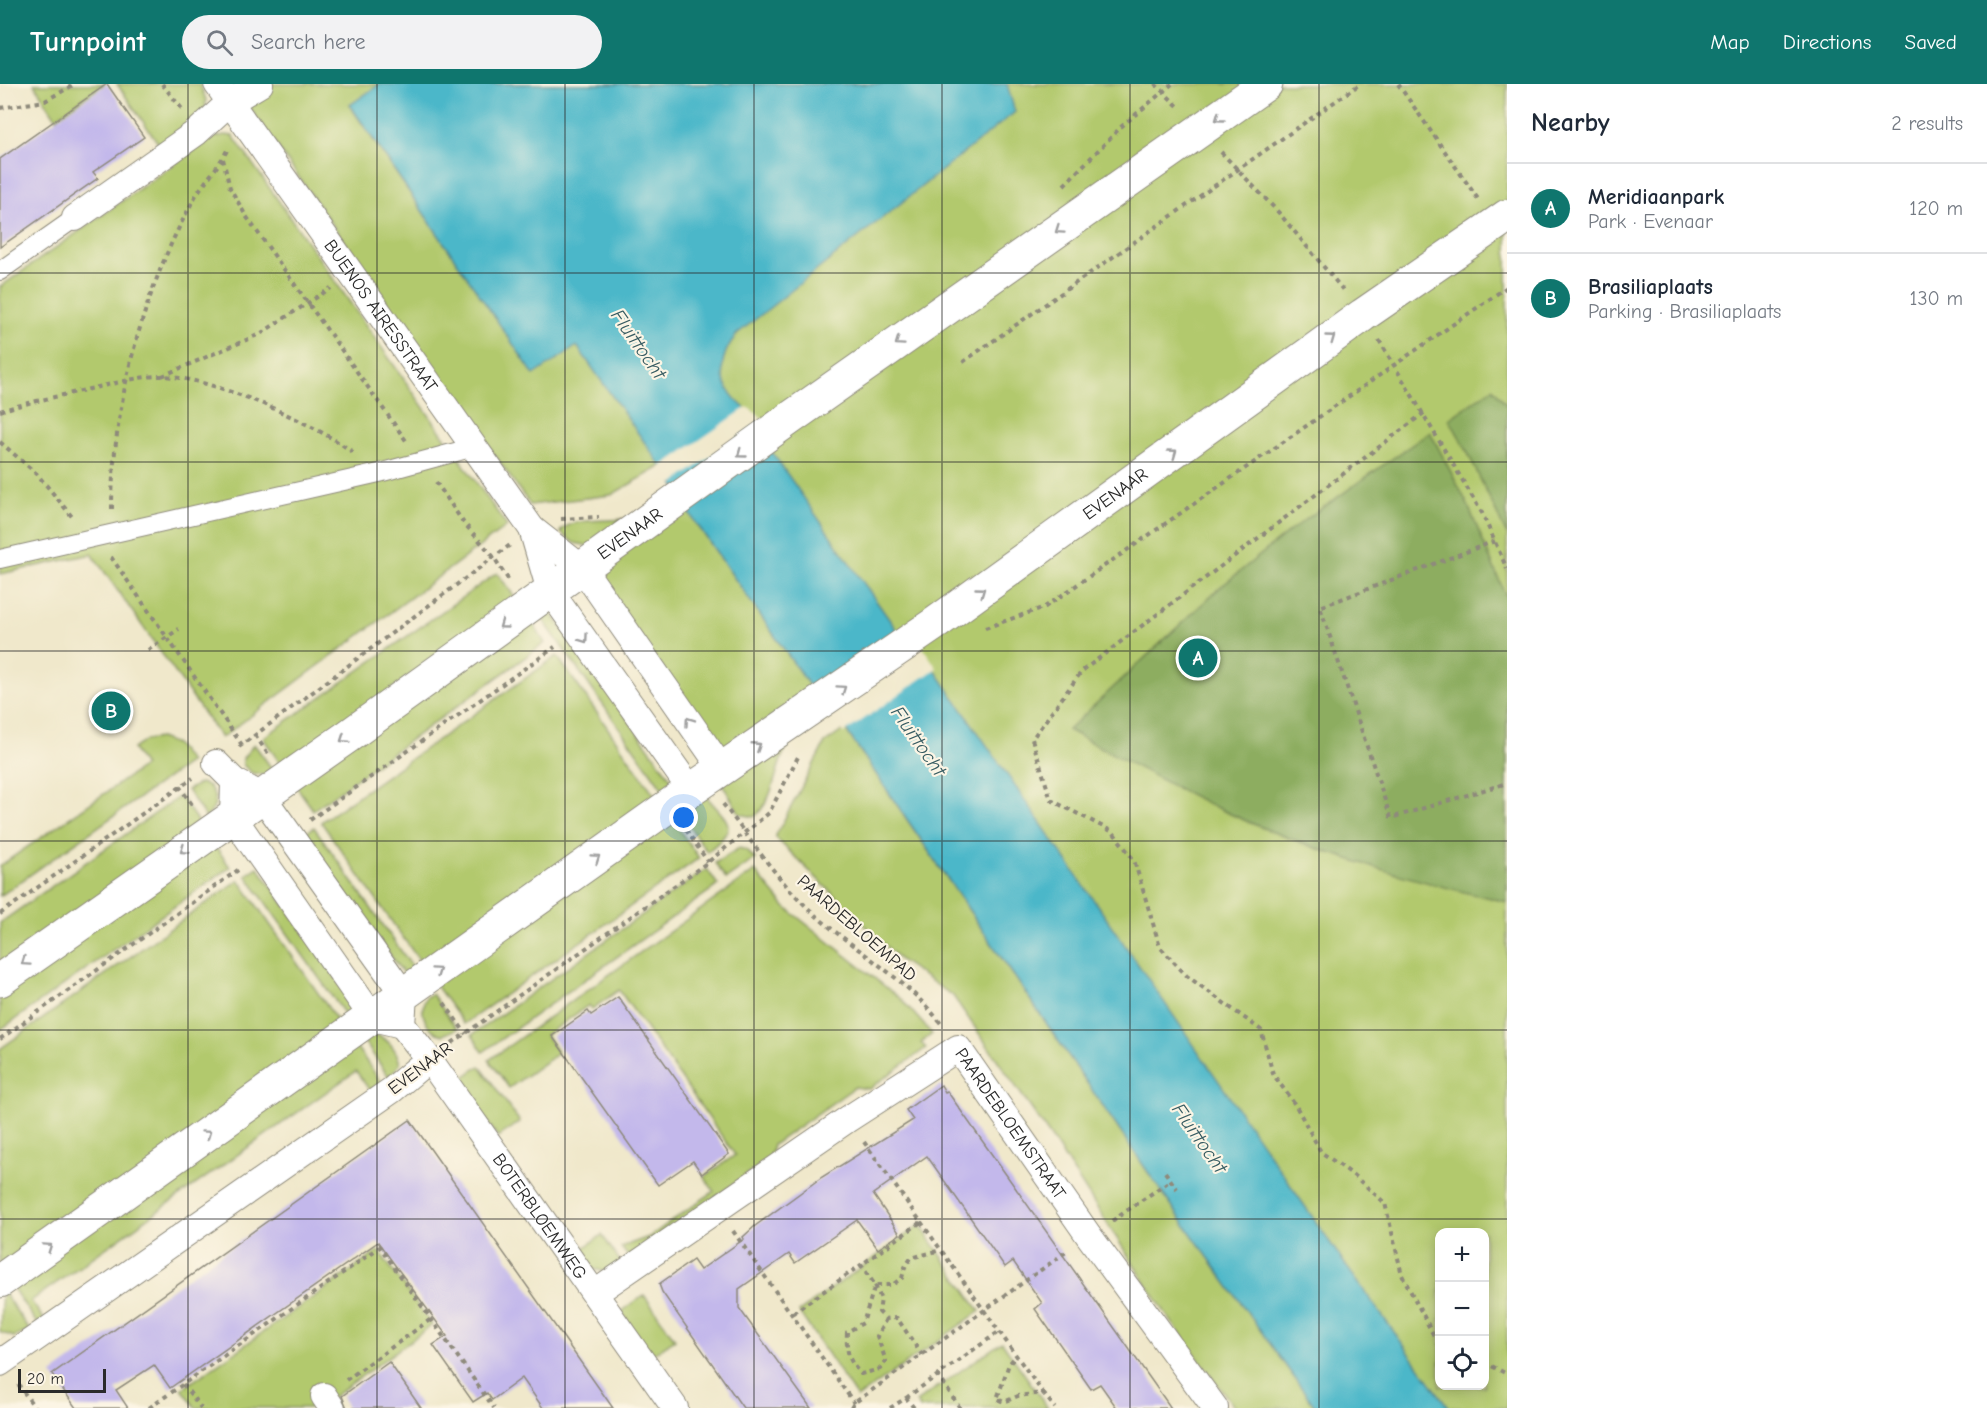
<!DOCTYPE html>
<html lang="en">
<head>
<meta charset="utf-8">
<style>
  body { margin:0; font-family:"Comic Neue",sans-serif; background:#f2f2f3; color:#1f2937 }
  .controls { position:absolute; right:18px; bottom:18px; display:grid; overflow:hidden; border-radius:12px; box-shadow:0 3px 15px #0003 }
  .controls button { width:54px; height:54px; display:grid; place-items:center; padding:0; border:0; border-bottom:2px solid #e0e1e3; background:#fff; color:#1f2937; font:30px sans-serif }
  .scale { position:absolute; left:18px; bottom:15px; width:88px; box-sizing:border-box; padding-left:6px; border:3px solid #2b2b2b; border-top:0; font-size:16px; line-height:21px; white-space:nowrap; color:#2b2b2b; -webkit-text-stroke:4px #fcf5e5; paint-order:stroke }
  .you { position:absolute; left:684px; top:734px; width:21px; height:21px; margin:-15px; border:4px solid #fff; border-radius:50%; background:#1a73e8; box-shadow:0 0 0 9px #1a73e833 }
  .badge { display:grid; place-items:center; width:39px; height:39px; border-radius:50%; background:#0f766e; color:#fff; font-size:20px; font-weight:700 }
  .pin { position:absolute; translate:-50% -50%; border:3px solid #fff; box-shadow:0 2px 6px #0006 }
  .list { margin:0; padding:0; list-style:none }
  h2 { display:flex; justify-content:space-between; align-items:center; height:78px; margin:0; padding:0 24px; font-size:26px }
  h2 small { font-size:20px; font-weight:400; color:#747a83 }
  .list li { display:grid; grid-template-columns:39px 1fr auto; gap:18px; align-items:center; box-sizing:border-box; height:90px; padding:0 24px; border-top:2px solid #e0e1e3 }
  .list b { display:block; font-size:22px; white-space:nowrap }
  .list p { margin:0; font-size:20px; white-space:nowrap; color:#747a83 }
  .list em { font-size:20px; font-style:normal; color:#747a83 }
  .icon { flex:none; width:33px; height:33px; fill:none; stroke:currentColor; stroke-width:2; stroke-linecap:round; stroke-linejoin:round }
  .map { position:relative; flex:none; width:1507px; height:1324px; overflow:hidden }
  header { display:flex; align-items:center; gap:36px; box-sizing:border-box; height:84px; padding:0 30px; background:#0f766e; color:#fff }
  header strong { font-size:28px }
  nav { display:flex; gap:33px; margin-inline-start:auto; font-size:21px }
  .search { width:420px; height:54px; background:#f2f2f3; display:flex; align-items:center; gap:15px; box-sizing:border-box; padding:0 21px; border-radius:33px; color:#747a83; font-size:22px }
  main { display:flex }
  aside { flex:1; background:#fff }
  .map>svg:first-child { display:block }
  .green { fill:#b2c96d; stroke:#6e7a4c; stroke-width:1.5; fill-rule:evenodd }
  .forest { fill:#8dad60; stroke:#5c6c46; stroke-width:1.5 }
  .water { fill:#4cb7c9; stroke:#3c717a; stroke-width:1.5 }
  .pier { fill:#f0e8cb }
  .building { fill:#c3b8eb }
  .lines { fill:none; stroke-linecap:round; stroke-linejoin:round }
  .pedestrian-casing { stroke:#8e8a7b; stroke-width:20 }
  .minor-casing { stroke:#8e8a7b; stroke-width:28 }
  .secondary-casing { stroke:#8e8a7b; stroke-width:35 }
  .path { stroke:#8e8a7b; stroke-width:4; stroke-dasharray:4.5 4.5; stroke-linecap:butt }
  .pedestrian { stroke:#fff; stroke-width:18 }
  .minor { stroke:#fff; stroke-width:26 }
  .secondary { stroke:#fff; stroke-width:33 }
  .oneway { stroke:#a0a0a0 }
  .grid { fill:none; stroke:#2b2b2b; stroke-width:1.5; stroke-opacity:0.55 }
  .labels { text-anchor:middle; stroke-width:4.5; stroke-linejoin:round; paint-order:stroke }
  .street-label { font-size:18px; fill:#2b2b2b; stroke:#fcf5e5 }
  .water-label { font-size:20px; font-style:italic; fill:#375c62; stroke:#fcf5e5 }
</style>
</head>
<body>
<header>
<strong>Turnpoint</strong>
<div class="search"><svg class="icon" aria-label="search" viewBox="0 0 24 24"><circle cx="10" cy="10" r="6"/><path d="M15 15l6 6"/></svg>Search here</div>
<nav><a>Map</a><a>Directions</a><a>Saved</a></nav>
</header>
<main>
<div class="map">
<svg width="1507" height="1324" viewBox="0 0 1507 1324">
  <rect width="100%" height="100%" fill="#fcf5e5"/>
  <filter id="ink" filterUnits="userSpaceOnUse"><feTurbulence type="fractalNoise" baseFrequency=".0167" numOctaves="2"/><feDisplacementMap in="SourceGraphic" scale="12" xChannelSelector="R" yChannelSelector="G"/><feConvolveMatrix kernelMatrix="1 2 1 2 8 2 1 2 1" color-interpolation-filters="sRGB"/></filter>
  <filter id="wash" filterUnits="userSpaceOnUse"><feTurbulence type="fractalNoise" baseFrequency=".008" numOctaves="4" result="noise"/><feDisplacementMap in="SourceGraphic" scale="24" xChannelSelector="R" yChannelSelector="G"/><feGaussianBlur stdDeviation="1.35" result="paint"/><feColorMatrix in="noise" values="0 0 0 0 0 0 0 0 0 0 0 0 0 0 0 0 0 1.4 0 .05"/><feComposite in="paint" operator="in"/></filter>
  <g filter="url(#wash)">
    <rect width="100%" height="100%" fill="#f0e8cb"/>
    <path class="green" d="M34,0H104L56,34Z
      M117,0H200L206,16L205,28L160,62Z
      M233,0H380L350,22L534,290L577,261L662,382L611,411L530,421Z
      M480,0H1507V1324H1425ZM1440,1148H1484V1302H1440Z
      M225,51L233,52L507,442L221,654L92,470L0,490V203L213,53Z
      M685,423L813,607L721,668L592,486Z
      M622,435L590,462L574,459L560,448C571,433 605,438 622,435Z
      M497,489L515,513L284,685L263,654Z
      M546,522L675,700L669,714L536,526Z
      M528,532L545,559L313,726L292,696Z
      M557,572L661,720L426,886L321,738Z
      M845,645L1163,1110L1316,1324H1235L1168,1233L1051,1053L953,912L900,876L775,753L825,659Z
      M160,654L175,660L190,678L0,812V782L144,682L133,665L146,656Z
      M793,654C773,678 778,713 754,733L740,730L721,698Z
      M254,660L273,686L266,691L252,689L243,681V674Z
      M200,699L209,702C218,715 217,723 206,734L187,706Z
      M704,710C729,739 741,741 707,768L679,728Z
      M180,712L200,741L0,884V839Z
      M671,734L699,774L464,940L435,900Z
      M314,743L418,891L408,896L303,751Z
      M211,756L230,783L0,946V905Z
      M739,764L746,766L755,775L726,795L715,779Z
      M258,783L355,921L351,939L246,791Z
      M707,785L718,801L483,968L472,951Z
      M755,787L785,823L902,916L932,950L921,959L926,964L869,1005L855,1003L773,1061L770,1074L629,1174L621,1163L649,1153L714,1107L704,1093L735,1071L619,906L592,925L589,921L546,951L558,969L509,1004L489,976Z
      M239,796L344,946L0,1187V965Z
      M432,910L457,945L443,951L437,949C424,941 419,927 426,913Z
      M376,951C390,956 397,966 400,980L389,993L363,956Z
      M352,957L381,998L370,1007L356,987L31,1217L45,1237L38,1241L10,1200Z
      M480,982L520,1038L498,1053L458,997Z
      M920,1141L980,1227L857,1314L799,1228Z
      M602,1151L622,1180L608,1188L592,1185L578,1168Z
      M379,1167L432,1241L318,1324H196L182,1305Z
      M2,1206L30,1247L14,1253L0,1248Z
      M644,1211L675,1255L651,1271L621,1228Z
      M1002,1258L1048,1324H920L916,1318Z"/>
    <path class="forest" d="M1493,304L1507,322V451L1464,361L1449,335Z
      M1430,348L1467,419L1507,515V818C1416,798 1311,767 1226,728C1172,703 1121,674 1068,646L1217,506L1291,446Z"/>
    <path class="water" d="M380,0H1007L1015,28L737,250C707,287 727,315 762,336L771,367L898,548L919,563L1347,1183L1449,1324H1316L1163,1110L831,624L813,607L685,423L673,399L577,262L534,291L350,21Z"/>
    <path class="pier" d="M747,323L764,335L671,401L659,384Z
      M921,561L937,584L844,649L829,626Z"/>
    <g id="blocks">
      <path class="building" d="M107,0L144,53L93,88L98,94L0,163V75Z
        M618,913L729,1070L702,1090L693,1077L658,1101L552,952L588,927L591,931Z
        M941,1001L945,1008L947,1007L1171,1324H1117L1100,1300L1091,1305L1035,1225L1042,1219L1013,1177L1005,1183L927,1072L873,1110L900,1150L878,1165L857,1136L795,1179L789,1170L739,1205V1224L811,1324H743L662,1208L659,1200L693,1176L700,1186L744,1155L743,1153L755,1142L822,1093L913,1036L906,1026Z
        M410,1036L613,1324H543L522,1294L492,1316L487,1309L473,1318L433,1261L447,1252L378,1158L170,1304L154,1281L116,1306L128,1324H76L52,1290Z
        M389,1278L421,1324H347L342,1312Z"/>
    </g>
  </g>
  <g filter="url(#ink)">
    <use href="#blocks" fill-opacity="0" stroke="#8e8a7b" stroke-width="1.5"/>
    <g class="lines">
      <g class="pedestrian-casing">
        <path id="pedestrian" d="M0,187L75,134
          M0,475L379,389L474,363"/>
      </g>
      <g class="minor-casing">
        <g id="minor">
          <path id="s1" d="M217,0L532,445L583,485L722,685"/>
          <path d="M75,134L197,48L230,18L260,0"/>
          <path d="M532,445L550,507L691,706"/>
          <path d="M216,679L234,697"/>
          <path d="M234,697L262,712L404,911L402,941L373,934L233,733Z"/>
          <path id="s2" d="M402,941L429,975L675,1324"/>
          <path id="s3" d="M595,1209L848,1035L958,964L1089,1152L1215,1324"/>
          <path d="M0,1279L392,1006L429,975"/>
          <path d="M324,1312L332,1324"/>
        </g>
      </g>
      <g class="secondary-casing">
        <g id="secondary">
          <path id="s4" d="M0,896L347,653L789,335L1266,0"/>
          <path id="s5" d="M0,1197L691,706L933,541L1363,231L1507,132"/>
        </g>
      </g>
      <path class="path" d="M162,0L182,25
        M1155,0L1179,23
        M1398,0L1478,115
        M0,24L45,17L75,0
        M1221,68L1279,129L1343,206
        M223,75L230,104L246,132L407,358
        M1064,101L1122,42L1172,0
        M1379,256L1482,429L1507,485
        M963,278L1360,0
        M162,292L260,250L331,204
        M0,327C32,317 65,311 98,303C118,299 140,292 160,292C212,293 313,338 354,369
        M1424,329L1082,587L1032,655L1051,716L1113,748L1134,776L1160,863L1187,892L1261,946L1273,990L1296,1022L1321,1068L1352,1090L1385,1119L1402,1191L1433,1250L1440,1254
        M0,358L37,390L74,435
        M436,398L463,438L493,472L510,498
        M112,425C112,335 135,240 172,158C179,143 187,128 195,113C205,96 220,82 228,64
        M561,435L599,433
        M1495,457L1320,523L1391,734L1507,699
        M111,473L242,661
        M985,544L1045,523L1507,203
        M148,566L179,545
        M255,651L268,670
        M239,663L510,461
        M179,702L193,722
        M723,720C754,760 782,803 821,836C861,870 910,898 942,941
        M310,736L555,563
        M686,746L708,778
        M0,830L193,694
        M444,919L466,950
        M0,955L238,786
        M452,959L708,778L769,729L798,673
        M864,1058L921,1138L861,1181L875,1201H892L902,1194L905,1183L911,1174L941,1166
        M1165,1088L1177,1105
        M1112,1137L1171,1096
        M921,1138L1043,1309L1018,1312L1004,1318L997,1315L1009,1280L1016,1272
        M733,1147L854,1319
        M793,1229L861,1181
        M886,1235L877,1252L886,1277L880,1285L861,1290C848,1277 846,1266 847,1248L863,1239L875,1201L881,1215L879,1228L886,1235L897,1234L922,1271
        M1484,1278L1507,1290
        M346,1296L431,1235
        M18,1300L35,1324
        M183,1300L201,1324
        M1043,1309L1055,1324
        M906,1314L938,1291
        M149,1324L380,1163L494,1324
        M851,1324L854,1319L1066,1168
        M890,1324L906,1314L914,1324
        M960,1324L938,1291L1000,1247"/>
      <use href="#pedestrian" class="pedestrian"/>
      <use href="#minor" class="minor"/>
      <use href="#secondary" class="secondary"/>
    </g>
    <defs><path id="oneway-chevron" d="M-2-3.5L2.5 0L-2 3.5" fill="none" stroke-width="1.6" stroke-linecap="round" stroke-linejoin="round" transform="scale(1.5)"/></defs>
    <g class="oneway">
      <use href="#oneway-chevron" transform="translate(1219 34) rotate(144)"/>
      <use href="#oneway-chevron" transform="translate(1059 146) rotate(145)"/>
      <use href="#oneway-chevron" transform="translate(1331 254) rotate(-36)"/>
      <use href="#oneway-chevron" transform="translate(899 258) rotate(145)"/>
      <use href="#oneway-chevron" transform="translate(1173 369) rotate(-36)"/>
      <use href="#oneway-chevron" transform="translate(741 370) rotate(144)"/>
      <use href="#oneway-chevron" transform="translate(981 507) rotate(-36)"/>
      <use href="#oneway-chevron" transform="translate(503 541) rotate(144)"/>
      <use href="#oneway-chevron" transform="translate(584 555) rotate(55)"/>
      <use href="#oneway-chevron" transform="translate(842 605) rotate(-35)"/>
      <use href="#oneway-chevron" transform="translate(689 637) rotate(-125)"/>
      <use href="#oneway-chevron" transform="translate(344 655) rotate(146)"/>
      <use href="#oneway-chevron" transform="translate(757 662) rotate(-33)"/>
      <use href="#oneway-chevron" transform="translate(184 766) rotate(145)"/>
      <use href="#oneway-chevron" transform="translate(596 774) rotate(-35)"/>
      <use href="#oneway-chevron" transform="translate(25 878) rotate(145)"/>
      <use href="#oneway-chevron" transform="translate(437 887) rotate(-35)"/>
      <use href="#oneway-chevron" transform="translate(207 1050) rotate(-35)"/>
      <use href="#oneway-chevron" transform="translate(48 1163) rotate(-35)"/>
    </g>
  </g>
  <path class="grid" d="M188,0V1324M377,0V1324M565,0V1324M754,0V1324M942,0V1324M1130,0V1324M1319,0V1324M0,189H1507M0,378H1507M0,567H1507M0,757H1507M0,946H1507M0,1135H1507"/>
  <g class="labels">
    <g class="street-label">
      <text dy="6" stroke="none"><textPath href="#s1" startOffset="284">BUENOS AIRESSTRAAT</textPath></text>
      <text dy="6" stroke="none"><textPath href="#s5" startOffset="1365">EVENAAR</textPath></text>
      <text dy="6" stroke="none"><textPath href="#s4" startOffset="772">EVENAAR</textPath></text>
      <text transform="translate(857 844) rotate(41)" y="6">PAARDEBLOEMPAD</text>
      <text transform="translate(420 984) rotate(-37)" y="6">EVENAAR</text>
      <text dy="6" stroke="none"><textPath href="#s3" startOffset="530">PAARDEBLOEMSTRAAT</textPath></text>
      <text dy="6" stroke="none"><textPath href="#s2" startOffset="236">BOTERBLOEMWEG</textPath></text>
    </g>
    <g class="water-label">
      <text transform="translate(639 260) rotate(55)" y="7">Fluittocht</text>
      <text transform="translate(919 657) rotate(55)" y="7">Fluittocht</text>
      <text transform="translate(1200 1054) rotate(55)" y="7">Fluittocht</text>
    </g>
  </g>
</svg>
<div class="controls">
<button>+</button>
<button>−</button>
<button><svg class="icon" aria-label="locate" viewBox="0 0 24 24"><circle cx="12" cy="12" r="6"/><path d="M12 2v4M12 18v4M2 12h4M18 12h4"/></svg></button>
</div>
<div class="scale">20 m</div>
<div class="you"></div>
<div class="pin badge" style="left:1198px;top:574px">A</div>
<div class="pin badge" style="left:111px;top:627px">B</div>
</div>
<aside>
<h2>Nearby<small>2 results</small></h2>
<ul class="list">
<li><span class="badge">A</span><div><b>Meridiaanpark</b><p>Park · Evenaar</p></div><em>120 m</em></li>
<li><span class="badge">B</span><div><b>Brasiliaplaats</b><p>Parking · Brasiliaplaats</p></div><em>130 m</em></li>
</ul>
</aside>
</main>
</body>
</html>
